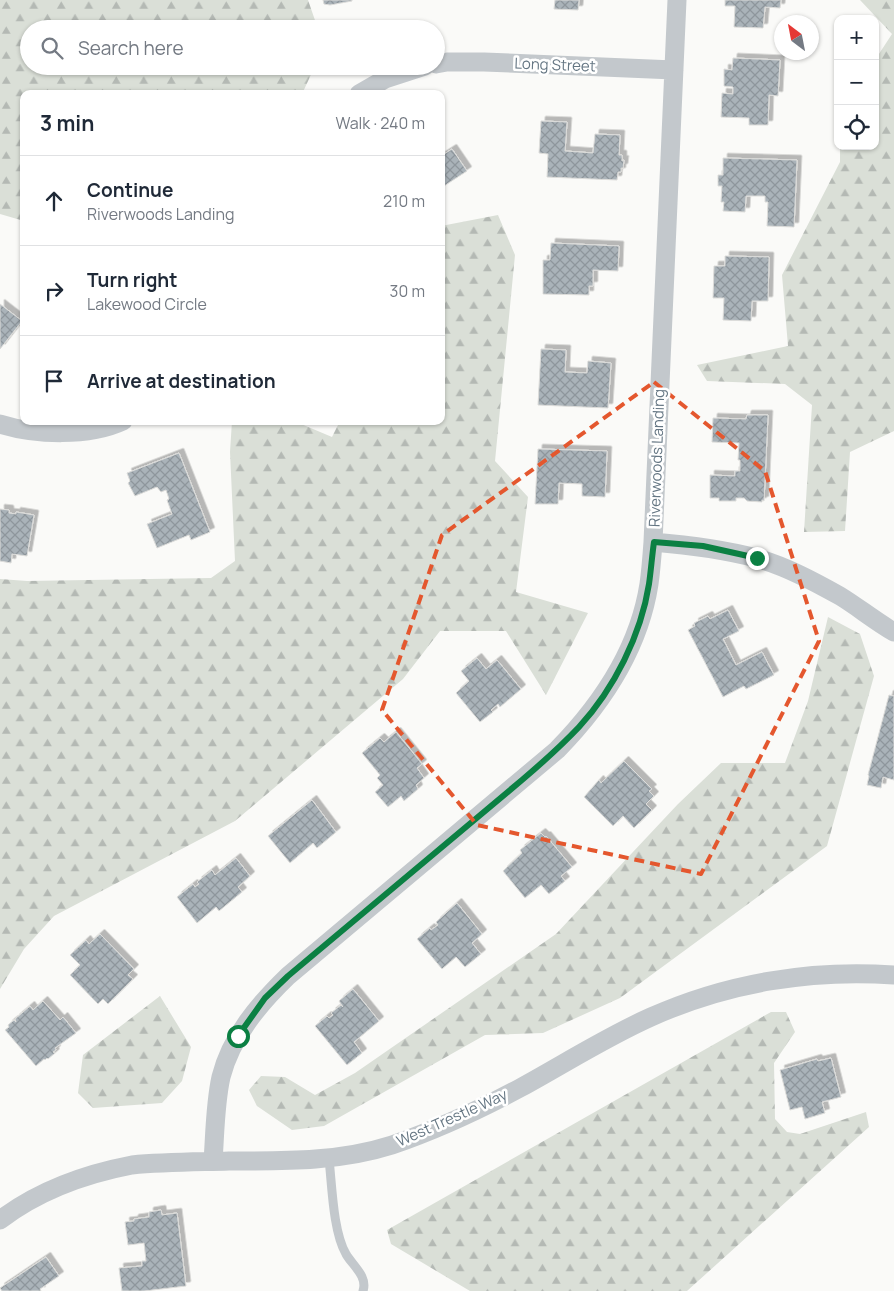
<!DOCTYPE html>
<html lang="en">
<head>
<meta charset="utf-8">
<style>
  body { margin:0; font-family:Manrope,sans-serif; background:#f6f6f7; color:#1f2937 }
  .controls { position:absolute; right:15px; top:15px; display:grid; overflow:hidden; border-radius:10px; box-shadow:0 1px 4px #0004 }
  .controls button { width:45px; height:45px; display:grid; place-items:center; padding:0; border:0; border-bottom:1px solid #e0e1e3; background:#fff; color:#1f2937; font:25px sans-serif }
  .compass { position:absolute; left:774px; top:15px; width:45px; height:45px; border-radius:50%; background:#fff; box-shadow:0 1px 4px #0004; rotate:328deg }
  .stop { position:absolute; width:15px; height:15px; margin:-11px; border:4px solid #0b8043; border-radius:50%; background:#fff }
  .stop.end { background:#0b8043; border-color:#fff; box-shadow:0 1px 5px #0008 }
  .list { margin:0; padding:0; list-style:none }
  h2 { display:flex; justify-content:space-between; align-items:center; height:65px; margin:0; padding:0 20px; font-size:21px }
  h2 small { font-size:16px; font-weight:400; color:#747a83 }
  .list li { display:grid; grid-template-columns:32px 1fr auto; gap:15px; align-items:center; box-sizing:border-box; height:90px; padding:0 20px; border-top:1px solid #e0e1e3 }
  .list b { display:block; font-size:19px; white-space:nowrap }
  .list p { margin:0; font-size:16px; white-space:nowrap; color:#747a83 }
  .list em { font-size:16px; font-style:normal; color:#747a83 }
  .icon { flex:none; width:28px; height:28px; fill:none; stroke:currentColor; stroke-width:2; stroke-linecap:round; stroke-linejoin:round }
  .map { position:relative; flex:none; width:894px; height:1291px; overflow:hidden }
  .search { position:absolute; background:#fff; box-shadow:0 1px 4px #0004; left:20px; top:20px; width:425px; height:55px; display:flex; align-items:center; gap:12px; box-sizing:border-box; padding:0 18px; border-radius:28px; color:#747a83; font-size:19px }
  .panel { position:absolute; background:#fff; box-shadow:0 1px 4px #0004; left:20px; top:90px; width:425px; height:335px; border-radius:10px }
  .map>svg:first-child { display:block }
  .forest { fill:url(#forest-firs) }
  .building { fill:url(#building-cross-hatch); stroke:#dcdcda; filter:url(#shadow) }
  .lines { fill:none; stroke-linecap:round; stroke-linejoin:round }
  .service { stroke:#c3c8cc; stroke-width:9 }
  .minor { stroke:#c3c8cc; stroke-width:19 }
  .route { stroke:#0b8043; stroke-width:6 }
  .marked { fill:none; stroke:#e4572e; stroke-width:4; stroke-dasharray:10 6; stroke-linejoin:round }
  .labels { text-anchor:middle; stroke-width:5; stroke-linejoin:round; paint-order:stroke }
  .street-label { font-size:15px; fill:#657683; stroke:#fff }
</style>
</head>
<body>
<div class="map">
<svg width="894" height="1291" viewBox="0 0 894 1291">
  <defs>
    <pattern id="forest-firs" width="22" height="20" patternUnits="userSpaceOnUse" patternTransform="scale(1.25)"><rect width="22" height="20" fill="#dadfd7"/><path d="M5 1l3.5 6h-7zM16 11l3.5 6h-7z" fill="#b4b9b4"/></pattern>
    <pattern id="building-cross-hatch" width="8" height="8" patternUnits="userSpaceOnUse" patternTransform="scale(1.25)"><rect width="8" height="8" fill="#aab3b9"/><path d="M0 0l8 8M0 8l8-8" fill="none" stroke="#8e969c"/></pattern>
    <filter id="shadow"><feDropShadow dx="4.5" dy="-4.5" stdDeviation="0" flood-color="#0004"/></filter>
  </defs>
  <rect width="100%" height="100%" fill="#fafaf8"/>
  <path class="forest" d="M0,0H308L318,29H29V66H315L302,94H24V221L0,214Z
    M860,0H894V431L850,452L845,531L804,532L812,405L785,384L707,381L697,365L788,346L782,275L840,162V146H875V60L892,34Z
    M498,215L515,255L495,461L528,497L516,592L588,613L546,695L506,631H440L403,679L235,821L54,916L24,949L0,989V579L27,581L211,578L235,561L230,452L232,421H294L332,437L340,421H441V226Z
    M828,617L860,634L874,676L827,846L620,998L543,1033L485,1035L324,1126L292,1130L257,1106L249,1090L261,1076L285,1077L315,1095L355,1073L556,934L678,804L721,763H785L808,701Z
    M160,996L191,1047L182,1081L162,1103L93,1108L78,1093L83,1055Z
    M771,1012H786L795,1032L774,1063L775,1119L787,1132L800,1134L866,1112L869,1127L687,1291H470L391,1244L387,1230Z"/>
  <path class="building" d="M323,0H352V1L330,5L324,4Z
    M555,0H579L578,10L554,9Z
    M725,0H781L780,8L765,7L763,28L734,27L735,6H725Z
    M733,58L780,60L778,96L769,95L768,125H749V118L721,117L722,93L733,94V87L724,86V69L732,70Z
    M541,121L567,122L565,151L593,153L595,134L620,135L619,155H622V161L624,160L623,168H621V172H618L617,180L547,177L548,154L539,153Z
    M452,149L467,171L441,188V156Z
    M723,158L797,160L794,227L767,226L768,202H765V196H746L745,212L723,211L724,202H721L722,186H718V175H723Z
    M551,243L619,246L618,271L593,270V286H589V295L543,294V260H550Z
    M725,256L769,257L768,301H752L751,321L723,320L724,298H713L714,266H725Z
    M0,304L22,321L0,349Z
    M541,349L566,350L565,372L587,373L588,361L611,363L608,408L538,405Z
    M747,415H768L764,501L762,500V502L747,501L744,498H736V501H719V498H710V475L735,476V471H740V460H738L739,443L712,442L713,418L746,419Z
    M538,449L607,451L605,497L582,496V484L559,483L558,504H535Z
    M179,453L210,532L191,540L189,535L157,548L147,524L172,514L167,500L169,499L166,490L161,492L157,487L135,496L128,483L130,481L127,473Z
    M0,509L9,510V513L16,514V512L34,515L27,556L12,554L11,563L0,561Z
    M728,610L739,631L723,639L736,665L762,652L774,675L746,689L744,686L723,697L688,630L695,626L694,623L708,616L710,619Z
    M477,658L486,669L497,660L521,689L500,707L498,704L491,710L493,712L480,722L456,693L469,681L461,671Z
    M889,695L894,696V780L883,777L881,788L867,785L869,776L868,775Z
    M396,732L422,764L417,768L424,778L416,785L418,789L404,801L401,796L388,807L375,792L383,785L377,778L380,775L362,753L380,738L384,742Z
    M624,761L652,789L649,791L654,796L646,804L652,810L634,828L623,816L613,826L584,797L599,780L601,783Z
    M312,800L336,832L317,848L313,843L290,863L268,836Z
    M541,833L545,837L546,836L572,867L561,876L565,881L549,894L541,885L525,898L503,871L522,853L520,850Z
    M236,858L250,876L238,887L242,892L219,911L216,907L197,923L177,897L193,884L195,887L199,884L197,882L212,870L215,875Z
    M457,903L482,934L472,943L481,954L465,967L456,957L442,969L417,939L430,928L431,930L438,925L436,922Z
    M100,934L134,969L128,975L133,979L108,1004L103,999L98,1004L70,975L80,965L70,955L86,940L89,944Z
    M353,989L379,1021L354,1042L362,1053L347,1065L315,1026L327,1016L329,1018L333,1015L331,1013L341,1005L343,1007L339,1001Z
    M43,1001L60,1020L63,1017L76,1033L55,1048L56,1050L53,1052L55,1053L48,1059L47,1058L45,1060L44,1059L36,1066L5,1030L9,1027L8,1025L14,1020L16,1022L15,1019L30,1006L33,1010Z
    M831,1058L841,1097L822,1102L825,1113L805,1119L802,1107L790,1110L780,1070L817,1059L818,1061Z
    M161,1210L162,1215L177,1213L186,1286L144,1291H122L119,1268L142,1266V1261H146L144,1243L128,1245L125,1222L134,1221V1219L149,1217V1212Z
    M46,1257L59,1276L40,1289L41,1291H2L0,1288Z"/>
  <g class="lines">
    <path class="service" d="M329,1159C332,1185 333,1232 346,1254C352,1265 368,1276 363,1291"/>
    <path class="minor" d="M436,64L447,62H484L674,70
      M359,94L385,79L425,66
      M0,424C35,435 89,437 123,421
      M653,542C688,545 722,549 756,558C785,566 813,581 840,596C858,607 875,621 894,632
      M213,1161C215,1134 215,1104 221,1077C231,1037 259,1004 288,976L557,750C602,704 639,649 649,584C651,570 652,556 653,542L677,0
      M0,1220C38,1191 85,1174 132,1165C164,1162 196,1162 229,1161C284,1161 339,1162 392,1145C436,1130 479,1110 520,1088C564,1064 606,1037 651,1017C727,983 811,969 894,975"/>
  </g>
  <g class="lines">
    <path class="route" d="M238,1036L265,998L288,976L522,780C542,763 561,746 579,727C614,689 641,635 649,584C651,570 652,556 654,542L703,546L757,558"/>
  </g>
  <path class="marked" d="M654,382L765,471L819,641L701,874L477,825L382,710L442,535Z"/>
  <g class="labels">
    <g class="street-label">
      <text transform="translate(555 65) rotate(2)" y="5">Long Street</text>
      <text transform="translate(657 458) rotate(-88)" y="5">Riverwoods Landing</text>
      <text transform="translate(452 1118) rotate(-24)" y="5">West Trestle Way</text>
    </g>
  </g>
</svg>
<div class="controls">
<button>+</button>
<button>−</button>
<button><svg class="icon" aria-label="locate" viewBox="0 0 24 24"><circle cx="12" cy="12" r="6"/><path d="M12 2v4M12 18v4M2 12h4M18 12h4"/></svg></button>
</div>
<svg class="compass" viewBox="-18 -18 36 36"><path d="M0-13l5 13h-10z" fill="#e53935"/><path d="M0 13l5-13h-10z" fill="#747a83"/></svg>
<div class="stop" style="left:238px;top:1036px"></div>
<div class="stop end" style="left:757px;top:558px"></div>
<div class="search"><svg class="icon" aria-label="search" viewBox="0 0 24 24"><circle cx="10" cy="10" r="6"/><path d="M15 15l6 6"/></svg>Search here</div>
<section class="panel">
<h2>3 min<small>Walk · 240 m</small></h2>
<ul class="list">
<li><svg class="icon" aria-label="ahead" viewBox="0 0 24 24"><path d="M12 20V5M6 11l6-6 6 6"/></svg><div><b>Continue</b><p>Riverwoods Landing</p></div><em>210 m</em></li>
<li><svg class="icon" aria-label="right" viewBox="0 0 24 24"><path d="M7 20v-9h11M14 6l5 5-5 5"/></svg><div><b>Turn right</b><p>Lakewood Circle</p></div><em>30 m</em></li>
<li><svg class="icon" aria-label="arrive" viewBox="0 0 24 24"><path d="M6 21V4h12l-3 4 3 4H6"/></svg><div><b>Arrive at destination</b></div></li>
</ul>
</section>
</div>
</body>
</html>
